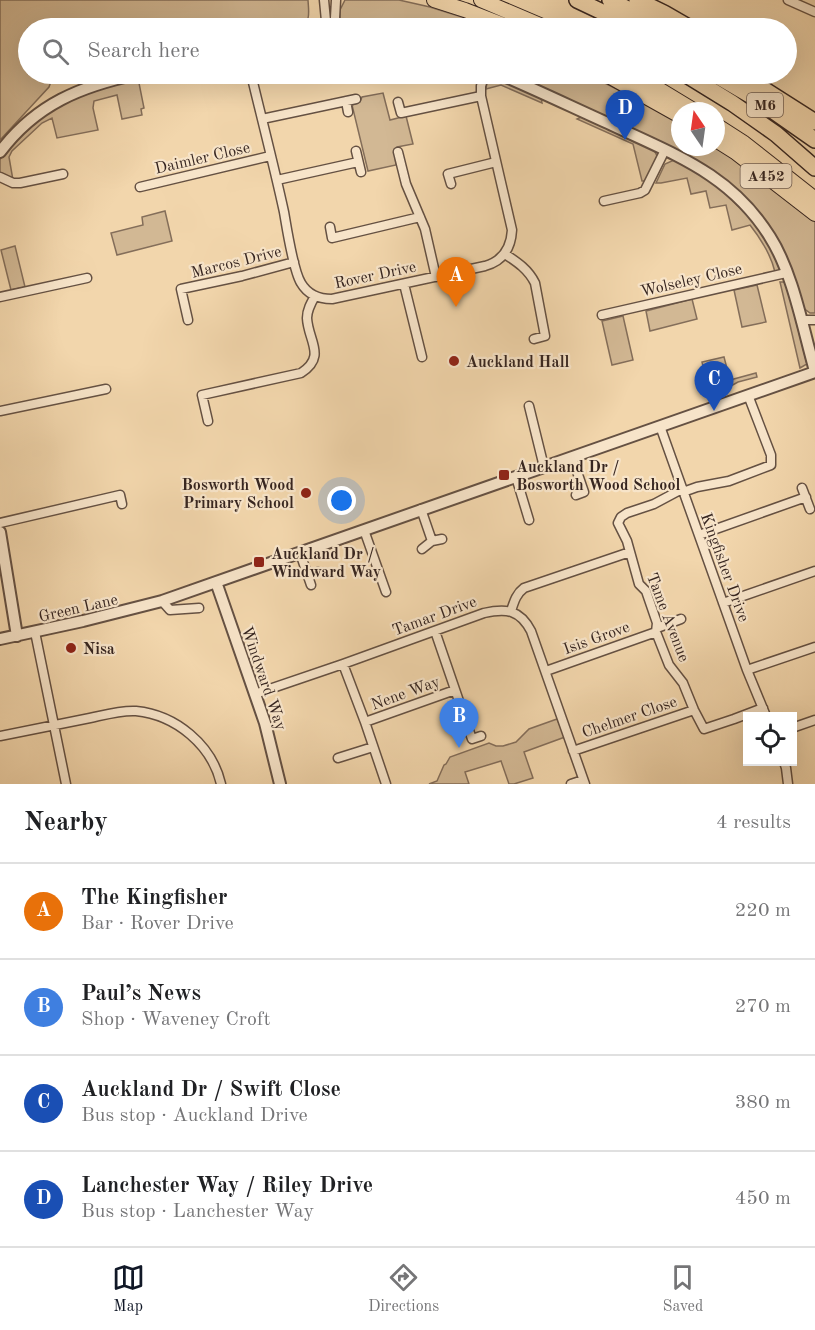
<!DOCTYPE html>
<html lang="en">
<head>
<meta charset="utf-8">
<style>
  body { margin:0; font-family:"Old Standard TT",serif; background:#f6f6f6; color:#202124 }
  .controls { position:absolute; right:18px; bottom:18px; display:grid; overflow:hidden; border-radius:0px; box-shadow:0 6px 24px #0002 }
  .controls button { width:54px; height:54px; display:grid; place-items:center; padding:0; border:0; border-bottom:2px solid #e0e0e0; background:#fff; color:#202124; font:30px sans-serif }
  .compass { position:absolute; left:671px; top:102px; width:54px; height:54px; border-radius:50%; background:#fff; box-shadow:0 6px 24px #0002; rotate:347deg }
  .you { position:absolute; left:342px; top:501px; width:21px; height:21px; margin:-15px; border:4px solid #fff; border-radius:50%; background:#1a73e8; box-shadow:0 0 0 9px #1a73e833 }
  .badge { display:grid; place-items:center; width:39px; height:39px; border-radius:50%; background:#111827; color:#fff; font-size:20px; font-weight:700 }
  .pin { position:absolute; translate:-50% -50px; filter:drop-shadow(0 2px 3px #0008) }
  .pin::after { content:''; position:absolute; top:32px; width:21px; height:18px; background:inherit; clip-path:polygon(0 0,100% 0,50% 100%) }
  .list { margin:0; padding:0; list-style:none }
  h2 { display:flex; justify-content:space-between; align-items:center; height:78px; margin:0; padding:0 24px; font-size:26px }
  h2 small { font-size:20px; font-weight:400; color:#757577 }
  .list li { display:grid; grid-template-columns:39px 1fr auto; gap:18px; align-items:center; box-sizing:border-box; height:96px; padding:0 24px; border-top:2px solid #e0e0e0 }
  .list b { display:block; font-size:22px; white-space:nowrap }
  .list p { margin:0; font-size:20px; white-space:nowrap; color:#757577 }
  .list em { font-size:20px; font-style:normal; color:#757577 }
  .icon { flex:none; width:33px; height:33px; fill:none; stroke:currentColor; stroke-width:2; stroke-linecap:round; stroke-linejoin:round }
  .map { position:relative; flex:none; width:815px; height:784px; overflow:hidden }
  .search { position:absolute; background:#fff; box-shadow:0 6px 24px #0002; left:18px; right:18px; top:18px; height:66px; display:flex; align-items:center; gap:15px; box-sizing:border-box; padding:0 21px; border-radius:33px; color:#757577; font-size:22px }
  .sheet { height:462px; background:#fff }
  nav { display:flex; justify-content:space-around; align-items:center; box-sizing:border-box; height:84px; border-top:2px solid #e0e0e0; background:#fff; font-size:16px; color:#757577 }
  nav a { display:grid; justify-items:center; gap:3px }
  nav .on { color:#111827 }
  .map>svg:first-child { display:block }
  .green { fill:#d2b894; stroke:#846e5a; stroke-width:1.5 }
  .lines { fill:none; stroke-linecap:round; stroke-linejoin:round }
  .minor-casing { stroke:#655143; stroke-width:11 }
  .tertiary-casing { stroke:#655143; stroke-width:14 }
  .trunk-casing { stroke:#362520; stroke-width:16 }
  .motorway-casing { stroke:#362520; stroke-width:18 }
  .minor { stroke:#f7e4c9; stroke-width:8 }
  .tertiary { stroke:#f7e4c9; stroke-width:10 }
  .trunk { stroke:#f2d6ac; stroke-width:14 }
  .motorway { stroke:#f2d6ac; stroke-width:15 }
  .poi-dot { fill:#8f2418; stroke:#f7e4c9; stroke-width:2 }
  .labels { text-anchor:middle; stroke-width:4.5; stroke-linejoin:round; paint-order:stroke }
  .shield { fill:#f7e4c9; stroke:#705e53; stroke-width:1.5 }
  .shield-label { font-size:15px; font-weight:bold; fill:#362520 }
  .street-label { font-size:16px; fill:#362520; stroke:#f7e4c9 }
  .poi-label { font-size:16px; font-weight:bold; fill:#362520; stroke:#f7e4c9; text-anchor:start }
</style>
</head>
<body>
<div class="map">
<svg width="815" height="784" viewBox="0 0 815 784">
  <rect width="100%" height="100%" fill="#f2d6ac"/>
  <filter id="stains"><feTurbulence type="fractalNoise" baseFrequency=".00333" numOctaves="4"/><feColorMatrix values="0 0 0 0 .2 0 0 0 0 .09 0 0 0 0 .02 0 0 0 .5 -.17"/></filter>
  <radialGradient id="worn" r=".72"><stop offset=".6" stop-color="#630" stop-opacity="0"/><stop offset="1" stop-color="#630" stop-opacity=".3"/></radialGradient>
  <path class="green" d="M0,0H308C309,18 312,23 292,28H28V74H56L53,76L49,87L0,140Z
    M345,0H399L430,7L497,28H400L374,25L348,24L344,23L340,18V10Z
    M508,74H587L680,121V147L716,146L807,215L815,221V313H810L802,307L786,258L718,176Z
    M495,77L541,97L542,103L501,85L486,89L487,82Z
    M135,79L139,83L144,108L141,109L142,115L122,119L117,95L94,101L93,108L98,130L57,138L52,118L42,123L12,151L9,157L13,180L0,173V160L1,157C25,131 49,108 82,94C99,87 118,84 135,79Z
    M383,93L390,120L406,116L413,144L397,147L394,149L396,165L368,171L352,105L360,102L362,97Z
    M581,117L654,150L657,156L656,159L647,181H642L633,144L577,119Z
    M674,160L698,172L713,182L739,207L746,211L770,243L779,266V271L775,272C771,255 761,239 750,225L732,230L726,205L710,208L706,191L691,194L687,178L661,183H656L665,164Z
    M165,211L172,241L117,255L111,233L143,225L142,217Z
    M15,246L25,287L11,290L1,250Z
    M780,282H786L807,364L800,368Z
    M757,285L766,322L742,327L734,290Z
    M692,299L697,319L650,331L646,311Z
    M623,316L633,360L612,365L602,321Z
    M724,357L730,380L756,373L757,377L738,382L720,392L710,396L702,362Z
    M557,719L565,737L524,752L533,778L514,784H509L501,761L465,772L469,784H429L437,781L444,765L446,764L450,757L489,743L496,746H503L516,742L529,729Z"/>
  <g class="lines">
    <g class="minor-casing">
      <path id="minor" d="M336,0L335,18L338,28
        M788,0L815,12
        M323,28L326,21L324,0
        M251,74C262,120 274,166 284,212C287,229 293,270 301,283C308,295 320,299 332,299L485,266C503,261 511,248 512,230L481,96V86L485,74
        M346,101L348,112
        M398,102L401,113L481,96
        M262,119L356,99
        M356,151L361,172
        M398,152L406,184L425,229L436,277
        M0,177L13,183H20L63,174
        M277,180L358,162
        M451,184L448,174L496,162
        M140,187L270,156
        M604,201L640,193L645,190L665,150
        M330,227L332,238L420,217
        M505,254C517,262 528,269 535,283L545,336L534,339
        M404,284L422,357
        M0,297L87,278
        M602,315L786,273
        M188,320L181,289L242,276L294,262
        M801,320H815
        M529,406L544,467
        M0,411L106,389
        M208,421L202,395L301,373C327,356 308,341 307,318C307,310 311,303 315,296
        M660,426L747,670L766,716
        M572,457L584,492L576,495
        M516,477L529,520
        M802,488L810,509
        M682,489L654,504L627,513L621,517L618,523L627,541L639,584L646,591L657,623L656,632L669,665L683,683L694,710L704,729L734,719L763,708
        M683,492L697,487L729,481L771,465V455L748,395
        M421,509L432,541
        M0,523L120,495L122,504
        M364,530L386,592
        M699,535L806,497
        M422,549L432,541L442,539
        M300,553L311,585
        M308,575L318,572
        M162,601L170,610L199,608
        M723,603L815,571
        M511,611C514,602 516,594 524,588L630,552
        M657,628L681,619
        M435,631L472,739L481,736
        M35,632L66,784
        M343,664L365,722L386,784
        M747,670L815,647
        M546,671L656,632
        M255,694L343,664L484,613C507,608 520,610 531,631L585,784
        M365,722L455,690
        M792,728L815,720
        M0,736C30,730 60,724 90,718C104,715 121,710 136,711C176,715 212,745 221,784
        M573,751L694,710
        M338,758L373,747
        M784,762L786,768L788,784
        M571,784L583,780"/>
    </g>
    <g class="tertiary-casing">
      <path id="tertiary" d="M334,28H368
        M499,74C537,90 574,108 612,125C675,155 731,174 770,237C793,273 803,329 815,371
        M0,152C36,104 81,86 138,74
        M0,532L17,636
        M216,582L265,723L280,784
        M0,639L83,621L162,601L815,372"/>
    </g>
    <g class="trunk-casing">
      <path id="trunk" d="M434,0L465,10L511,28
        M481,0L547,28
        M605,74L680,116
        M634,74L695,111
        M716,125L744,143L815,199
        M716,140L735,152L815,214"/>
    </g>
    <g class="motorway-casing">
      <path id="motorway" d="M577,0L636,28
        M610,0L665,28
        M637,0L664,13L690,28
        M685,74L732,103L776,134L815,168
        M714,74L753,97L815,140
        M740,74L815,122"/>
    </g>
    <use href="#minor" class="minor"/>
    <use href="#tertiary" class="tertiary"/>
    <use href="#trunk" class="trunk"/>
    <use href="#motorway" class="motorway"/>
  </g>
  <g class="poi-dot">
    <circle cx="454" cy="361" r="6"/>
    <rect x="498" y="469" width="12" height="12" rx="3"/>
    <circle cx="306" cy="493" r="6"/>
    <rect x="253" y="556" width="12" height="12" rx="3"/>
    <circle cx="71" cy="648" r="6"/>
  </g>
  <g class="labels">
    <g class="shield">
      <rect x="747" y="93" width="36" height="24" rx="4.5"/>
      <rect x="740.5" y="164" width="51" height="24" rx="4.5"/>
    </g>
    <g class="shield-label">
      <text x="765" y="110">M6</text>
      <text x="766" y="181">A452</text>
    </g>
    <g class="street-label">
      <text transform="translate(202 157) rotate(-13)" y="6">Daimler Close</text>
      <text transform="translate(236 261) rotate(-14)" y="6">Marcos Drive</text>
      <text transform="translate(375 274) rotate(-12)" y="6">Rover Drive</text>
      <text transform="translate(691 279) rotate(-13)" y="6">Wolseley Close</text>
      <text transform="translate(726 567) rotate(70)" y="6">Kingfisher Drive</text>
      <text transform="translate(78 607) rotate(-13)" y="6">Green Lane</text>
      <text transform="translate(434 615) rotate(-20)" y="6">Tamar Drive</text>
      <text transform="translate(669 617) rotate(69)" y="6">Tame Avenue</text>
      <text transform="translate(596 637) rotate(-20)" y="6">Isis Grove</text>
      <text transform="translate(265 678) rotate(71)" y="6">Windward Way</text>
      <text transform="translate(405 692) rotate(-20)" y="6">Nene Way</text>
      <text transform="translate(629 716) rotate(-19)" y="6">Chelmer Close</text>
    </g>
    <g class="poi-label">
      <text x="466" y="367">Auckland Hall</text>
      <text x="516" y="472">Auckland Dr /<tspan x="516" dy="18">Bosworth Wood School</tspan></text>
      <text x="294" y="490" text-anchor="end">Bosworth Wood<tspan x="294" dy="18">Primary School</tspan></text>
      <text x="271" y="559">Auckland Dr /<tspan x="271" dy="18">Windward Way</tspan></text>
      <text x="83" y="654">Nisa</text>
    </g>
  </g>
  <rect width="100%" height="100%" filter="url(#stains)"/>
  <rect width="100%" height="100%" fill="url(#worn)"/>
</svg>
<div class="controls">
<button><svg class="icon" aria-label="locate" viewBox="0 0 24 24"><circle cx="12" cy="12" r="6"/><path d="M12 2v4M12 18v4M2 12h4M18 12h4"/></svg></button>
</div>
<svg class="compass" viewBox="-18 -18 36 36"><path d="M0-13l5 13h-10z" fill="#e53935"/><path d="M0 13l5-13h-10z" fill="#757577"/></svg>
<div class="you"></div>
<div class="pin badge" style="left:456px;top:307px;background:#e8710a">A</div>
<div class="pin badge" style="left:459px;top:748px;background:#3f7fe0">B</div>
<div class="pin badge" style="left:714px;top:411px;background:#1a4fb4">C</div>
<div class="pin badge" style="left:625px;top:140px;background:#1a4fb4">D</div>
<div class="search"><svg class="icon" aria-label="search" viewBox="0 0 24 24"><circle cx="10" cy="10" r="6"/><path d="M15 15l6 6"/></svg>Search here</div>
</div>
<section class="sheet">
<h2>Nearby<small>4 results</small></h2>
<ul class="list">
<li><span class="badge" style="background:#e8710a">A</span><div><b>The Kingfisher</b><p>Bar · Rover Drive</p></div><em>220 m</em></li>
<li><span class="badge" style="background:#3f7fe0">B</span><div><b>Paul’s News</b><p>Shop · Waveney Croft</p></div><em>270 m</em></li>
<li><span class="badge" style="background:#1a4fb4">C</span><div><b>Auckland Dr / Swift Close</b><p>Bus stop · Auckland Drive</p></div><em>380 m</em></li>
<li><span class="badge" style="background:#1a4fb4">D</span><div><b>Lanchester Way / Riley Drive</b><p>Bus stop · Lanchester Way</p></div><em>450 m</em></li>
</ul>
</section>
<nav>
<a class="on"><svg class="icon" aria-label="map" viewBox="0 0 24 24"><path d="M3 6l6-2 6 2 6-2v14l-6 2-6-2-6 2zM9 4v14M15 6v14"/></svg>Map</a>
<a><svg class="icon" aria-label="directions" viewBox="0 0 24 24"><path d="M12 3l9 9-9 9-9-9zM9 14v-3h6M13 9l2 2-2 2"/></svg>Directions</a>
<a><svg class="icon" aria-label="saved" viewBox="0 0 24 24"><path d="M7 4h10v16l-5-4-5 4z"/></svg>Saved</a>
</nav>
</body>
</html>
